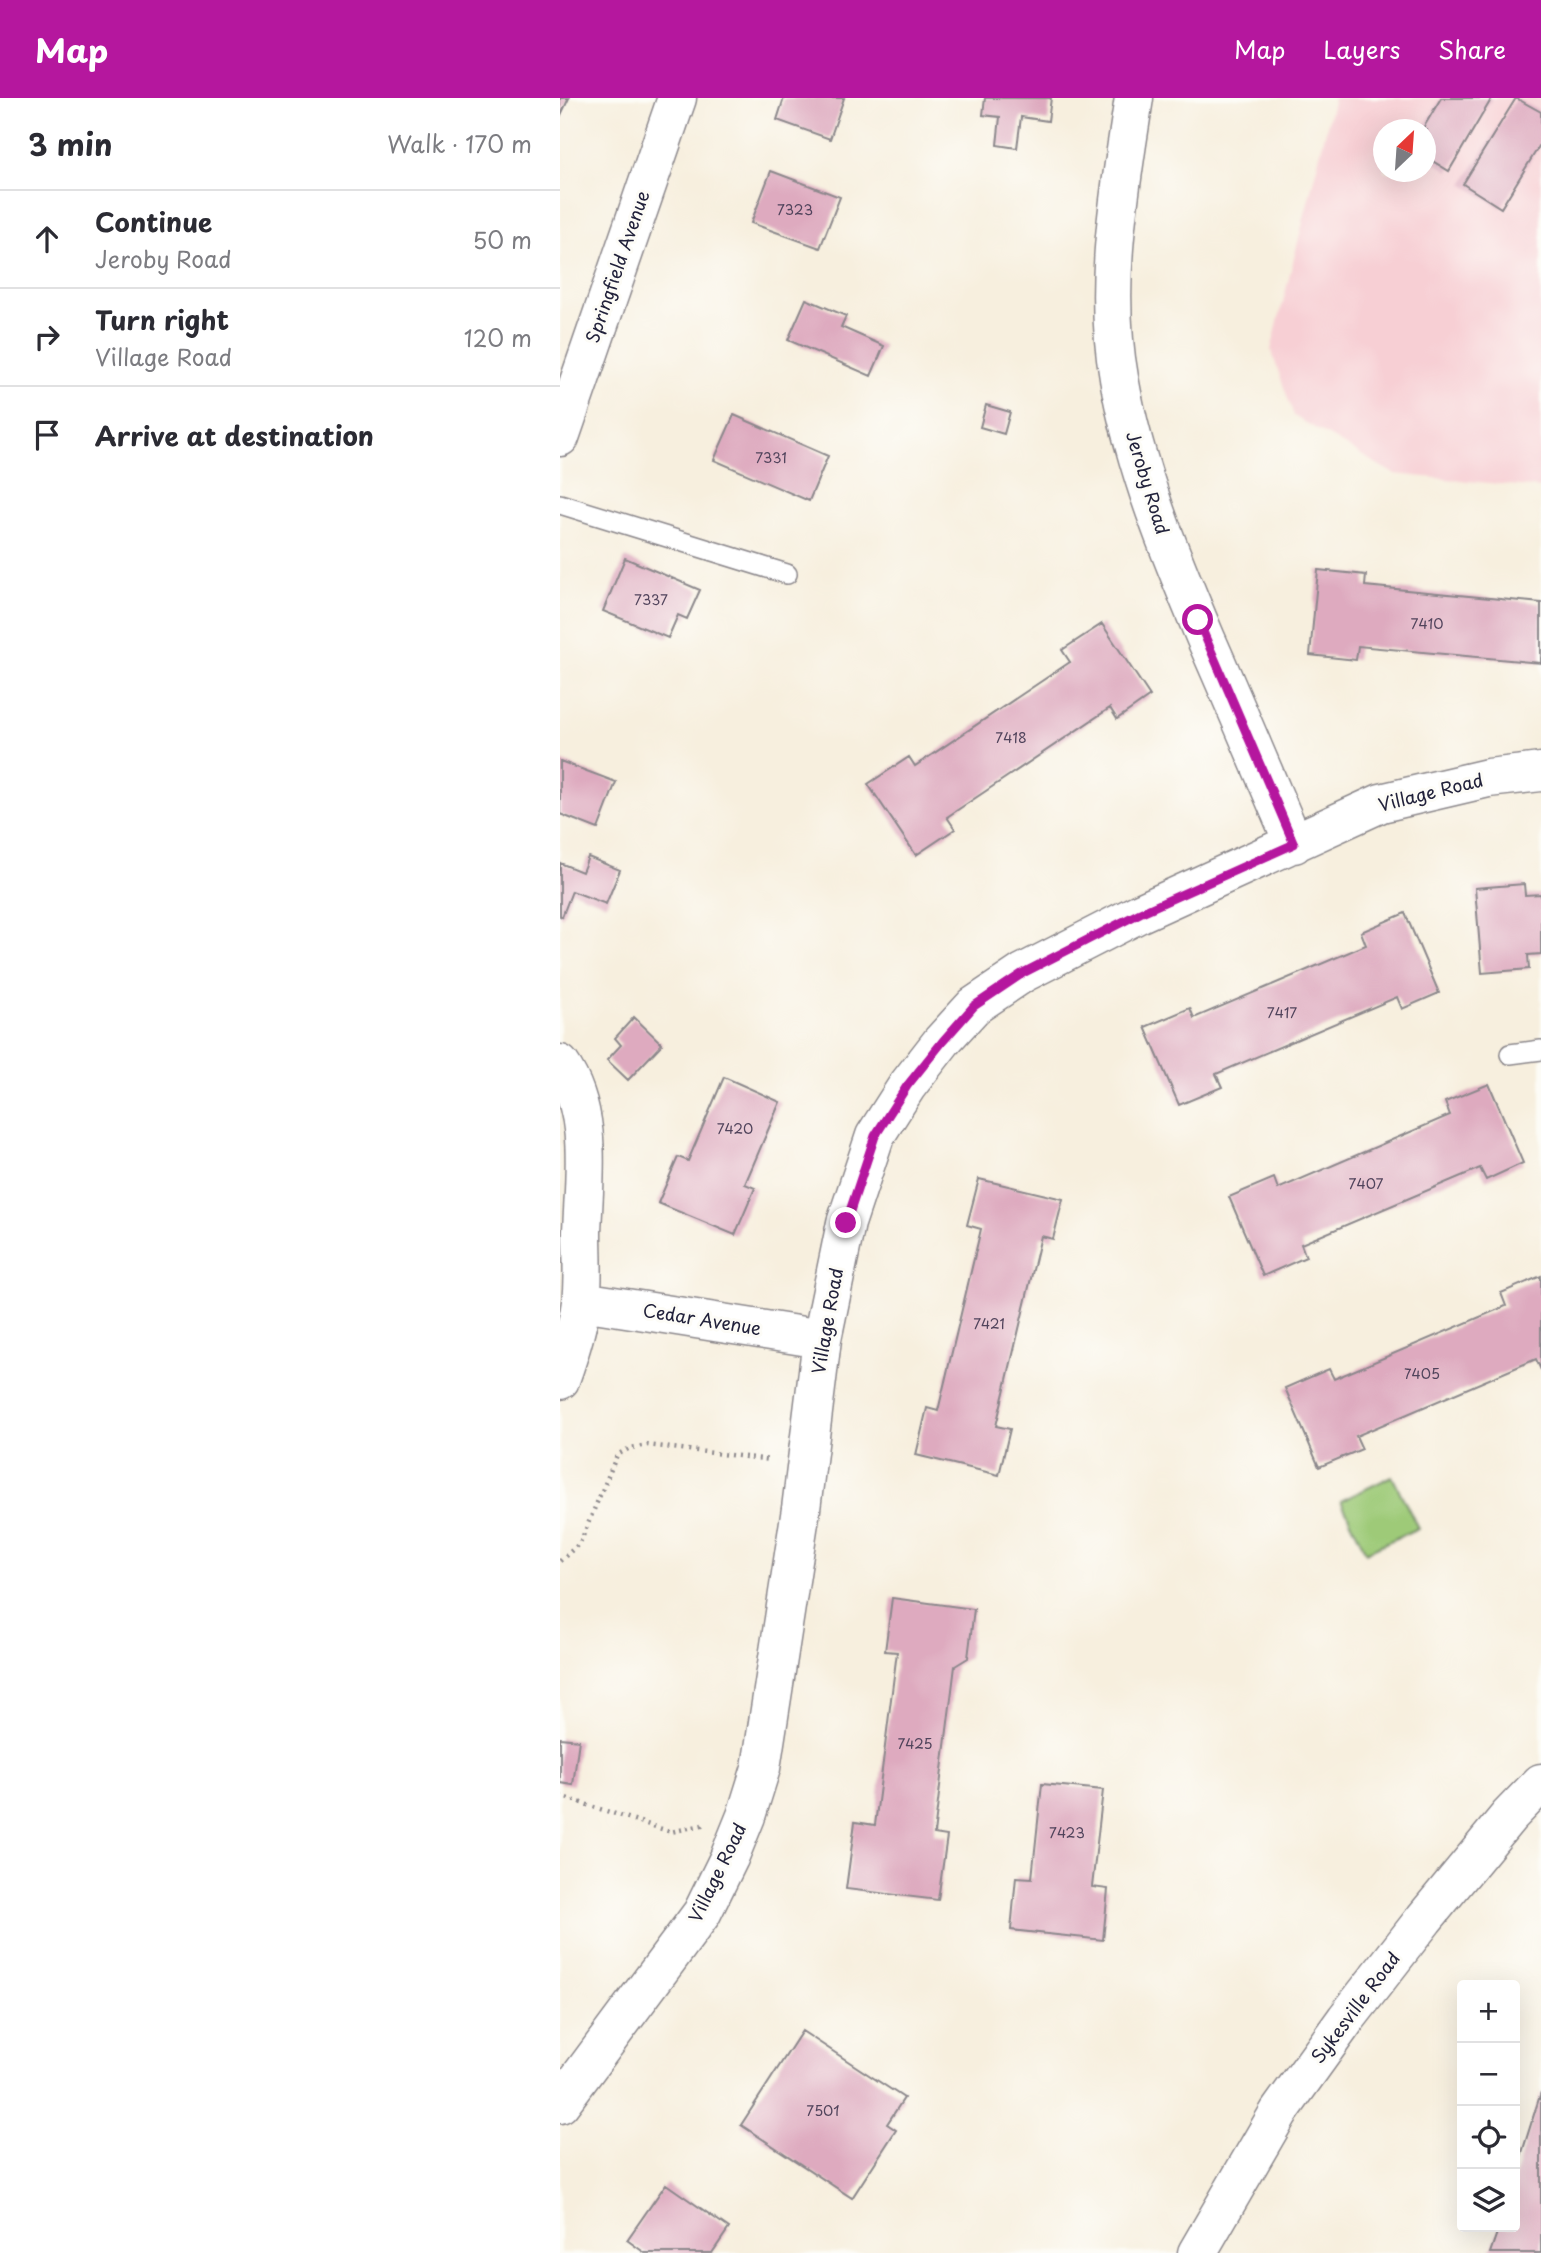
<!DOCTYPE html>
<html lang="en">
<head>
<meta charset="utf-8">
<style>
  body { margin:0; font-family:"Playpen Sans",sans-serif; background:#f7f7f7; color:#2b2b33 }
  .controls { position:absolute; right:21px; bottom:21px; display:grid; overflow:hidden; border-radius:7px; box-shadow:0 7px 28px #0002 }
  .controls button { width:63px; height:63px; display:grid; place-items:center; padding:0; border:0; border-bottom:2px solid #e1e1e2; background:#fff; color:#2b2b33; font:35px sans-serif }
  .compass { position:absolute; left:813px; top:21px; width:63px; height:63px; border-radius:50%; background:#fff; box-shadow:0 7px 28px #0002; rotate:25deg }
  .stop { position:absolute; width:21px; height:21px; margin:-16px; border:5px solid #b5179e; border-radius:50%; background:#fff }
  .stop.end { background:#b5179e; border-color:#fff; box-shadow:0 2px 7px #0008 }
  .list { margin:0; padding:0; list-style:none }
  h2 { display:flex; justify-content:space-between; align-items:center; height:91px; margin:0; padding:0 28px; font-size:30px }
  h2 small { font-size:23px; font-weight:400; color:#7c7c81 }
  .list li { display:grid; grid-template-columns:46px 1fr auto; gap:21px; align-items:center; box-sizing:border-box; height:98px; padding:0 28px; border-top:2px solid #e1e1e2 }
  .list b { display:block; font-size:26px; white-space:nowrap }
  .list p { margin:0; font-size:23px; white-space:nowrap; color:#7c7c81 }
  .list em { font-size:23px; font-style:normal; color:#7c7c81 }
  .icon { flex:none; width:38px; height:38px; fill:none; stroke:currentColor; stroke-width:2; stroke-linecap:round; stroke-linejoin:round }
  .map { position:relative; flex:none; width:981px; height:2155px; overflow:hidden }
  header { display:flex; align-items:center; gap:42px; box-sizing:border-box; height:98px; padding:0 35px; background:#b5179e; color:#fff }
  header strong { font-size:33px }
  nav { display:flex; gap:38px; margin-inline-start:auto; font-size:24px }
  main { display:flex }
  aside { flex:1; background:#fff }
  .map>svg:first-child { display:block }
  .built { fill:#f7cfd4; fill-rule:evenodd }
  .green { fill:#9eca78; stroke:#60765a; stroke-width:2 }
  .building { fill:#deaabf }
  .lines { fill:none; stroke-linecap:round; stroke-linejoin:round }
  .service-casing { stroke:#8c888c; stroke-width:22 }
  .minor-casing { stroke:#8c888c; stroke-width:41 }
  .secondary-casing { stroke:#8c888c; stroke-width:41 }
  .primary-casing { stroke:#8c888c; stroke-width:41 }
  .path { stroke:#8c888c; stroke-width:4.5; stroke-dasharray:2 5; stroke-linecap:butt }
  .service { stroke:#fff; stroke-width:19 }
  .minor { stroke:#fff; stroke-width:38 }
  .secondary { stroke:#fff; stroke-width:38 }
  .primary { stroke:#fff; stroke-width:38 }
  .route { stroke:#b5179e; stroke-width:9 }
  .labels { text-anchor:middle; stroke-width:6; stroke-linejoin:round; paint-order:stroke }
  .number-label { font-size:14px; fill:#51445c }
  .street-label { font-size:18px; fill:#22223b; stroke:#fdfcf7 }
</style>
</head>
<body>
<header>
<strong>Map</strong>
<nav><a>Map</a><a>Layers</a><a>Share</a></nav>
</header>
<main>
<aside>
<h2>3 min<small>Walk · 170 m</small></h2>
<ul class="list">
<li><svg class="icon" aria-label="ahead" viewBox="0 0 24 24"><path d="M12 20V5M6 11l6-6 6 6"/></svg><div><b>Continue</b><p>Jeroby Road</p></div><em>50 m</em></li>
<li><svg class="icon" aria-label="right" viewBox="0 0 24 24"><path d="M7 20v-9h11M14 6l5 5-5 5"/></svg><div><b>Turn right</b><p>Village Road</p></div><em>120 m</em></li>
<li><svg class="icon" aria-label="arrive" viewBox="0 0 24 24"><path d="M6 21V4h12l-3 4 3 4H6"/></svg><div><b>Arrive at destination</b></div></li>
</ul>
</aside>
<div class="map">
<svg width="981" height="2155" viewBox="0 0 981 2155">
  <rect width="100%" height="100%" fill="#fdfcf7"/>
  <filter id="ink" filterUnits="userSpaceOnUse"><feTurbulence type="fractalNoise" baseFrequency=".0143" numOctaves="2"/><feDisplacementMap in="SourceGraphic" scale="14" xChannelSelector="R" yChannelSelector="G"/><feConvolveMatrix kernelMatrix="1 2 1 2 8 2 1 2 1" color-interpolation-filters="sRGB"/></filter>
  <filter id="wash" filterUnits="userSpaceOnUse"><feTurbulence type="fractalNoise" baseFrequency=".00686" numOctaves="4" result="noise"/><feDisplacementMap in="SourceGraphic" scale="28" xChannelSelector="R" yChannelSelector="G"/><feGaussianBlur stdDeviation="1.57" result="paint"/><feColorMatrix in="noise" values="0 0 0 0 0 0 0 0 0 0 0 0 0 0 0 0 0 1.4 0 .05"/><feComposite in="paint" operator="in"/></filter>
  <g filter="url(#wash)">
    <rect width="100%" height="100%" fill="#f7efde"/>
    <path class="built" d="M774,0H981V390L834,376L734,318L711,252ZM824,32H866V74H824Z"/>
    <path class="green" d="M832,1378L858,1430L806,1454L781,1403Z"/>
    <g id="blocks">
      <path class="building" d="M0,0H9L0,19Z
        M224,0H284L270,41L217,22Z
        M425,0H491L488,23L461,19L457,50L437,47L440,19L423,17Z
        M881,0H932L889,73L866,59V32H862Z
        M956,0L981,14V45L941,110L903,86Z
        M211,73L280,99L260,150L191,125Z
        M246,201L286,218L281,229L324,248L311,278L228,242Z
        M426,307L450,314L444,336L420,329Z
        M174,317L268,358L249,403L154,362Z
        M65,460L140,492L127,521L118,517L108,540L43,513Z
        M758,472L806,477L805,488L981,505V565L798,548L796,562L750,557Z
        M542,526L590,598L557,621L550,610L387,719L395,731L356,757L308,686L349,659L355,668L510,564L502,552Z
        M0,663L56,684L38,731L0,716Z
        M28,759L60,772L46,806L12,793L2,819L0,818V765L22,774Z
        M964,786L965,797L981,796V856L968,857L969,871L922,875L915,790Z
        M845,815L879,895L842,911L837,899L656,976L662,989L619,1007L585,929L630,910L634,920L806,847L801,834Z
        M74,919L102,946L68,982L47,962L61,947L55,940Z
        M164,979L220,1004L185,1086L195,1090L175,1137L98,1105L118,1059L128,1063Z
        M929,986L963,1065L926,1082L920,1070L741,1146L746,1159L703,1178L669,1099L714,1080L718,1091L890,1017L885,1004Z
        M419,1081L503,1101L493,1141L481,1138L436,1328L450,1331L439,1377L356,1357L367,1310L378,1313L421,1131L407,1127Z
        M981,1178V1272L976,1261L796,1338L802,1351L759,1369L725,1290L769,1271L774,1281L946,1208L941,1195Z
        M332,1500L414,1511L408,1560L395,1568L374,1736L387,1738L378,1802L286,1791L295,1724L315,1727L337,1554L325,1553Z
        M0,1640L19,1642L13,1687L0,1685Z
        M482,1686L543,1692L532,1789L548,1791L543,1842L451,1832L456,1779L472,1780Z
        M242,1933L344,2000L327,2026L336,2032L292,2100L181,2027Z
        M981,1994V2155H930L939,2129H955V2077Z
        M106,2086L169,2130L152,2155H85L67,2142Z"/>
    </g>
  </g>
  <g filter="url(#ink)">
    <use href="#blocks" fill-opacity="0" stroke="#8c888c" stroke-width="2"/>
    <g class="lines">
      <g class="service-casing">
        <path id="service" d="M0,406L227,476
          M950,956L981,952"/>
      </g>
      <g class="minor-casing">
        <path id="minor" d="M574,0C560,92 542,186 559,280C575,371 610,456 646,541C676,609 705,678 734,746
          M0,966C34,1014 24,1079 22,1134C22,1157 24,1181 21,1204C18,1230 9,1257 0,1282
          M22,1203L262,1241
          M0,2006L142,1815L169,1760L186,1718L201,1670L241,1411L262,1241L286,1125L315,1038L347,988L382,943L414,908L463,875L580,815L821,705L928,680L981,674"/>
      </g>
      <g class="secondary-casing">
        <path id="secondary" d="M0,339L117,0"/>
      </g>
      <g class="primary-casing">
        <path id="primary" d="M637,2155L719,2014L786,1921L864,1821L949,1718L981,1685"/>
      </g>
      <path class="path" d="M0,1463L20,1445L57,1357L70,1350L88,1347L211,1362
        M0,1698L111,1734L142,1727L144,1724"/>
      <use href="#service" class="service"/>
      <use href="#minor" class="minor"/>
      <use href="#secondary" class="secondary"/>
      <use href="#primary" class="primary"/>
    </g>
  </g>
  <g class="lines" filter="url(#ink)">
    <path class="route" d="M286,1125L315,1038L347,988L383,943L414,908L463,875L580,815L734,746L638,522"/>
  </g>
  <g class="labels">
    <g class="number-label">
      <text x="235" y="117">7323</text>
      <text x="211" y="365">7331</text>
      <text x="91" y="507">7337</text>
      <text x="867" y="531">7410</text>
      <text x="451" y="645">7418</text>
      <text x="722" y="920">7417</text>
      <text x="175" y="1036">7420</text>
      <text x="806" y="1091">7407</text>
      <text x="429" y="1231">7421</text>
      <text x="862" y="1281">7405</text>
      <text x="355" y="1651">7425</text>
      <text x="507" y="1740">7423</text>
      <text x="263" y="2018">7501</text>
    </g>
    <g class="street-label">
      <text transform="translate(58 169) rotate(-71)" y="6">Springfield Avenue</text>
      <text transform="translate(587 385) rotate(73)" y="6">Jeroby Road</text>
      <text transform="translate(871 695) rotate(-14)" y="6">Village Road</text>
      <text transform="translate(142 1222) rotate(9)" y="6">Cedar Avenue</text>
      <text transform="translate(268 1223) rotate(-80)" y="6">Village Road</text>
      <text transform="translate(158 1775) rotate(-64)" y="6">Village Road</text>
      <text transform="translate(796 1910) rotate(-53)" y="6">Sykesville Road</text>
    </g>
  </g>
</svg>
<div class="controls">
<button>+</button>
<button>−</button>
<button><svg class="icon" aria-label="locate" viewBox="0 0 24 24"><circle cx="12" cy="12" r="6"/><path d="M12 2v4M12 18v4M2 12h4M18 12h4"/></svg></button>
<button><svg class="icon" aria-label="layers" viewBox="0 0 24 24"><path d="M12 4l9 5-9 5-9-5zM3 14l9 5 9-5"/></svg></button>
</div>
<svg class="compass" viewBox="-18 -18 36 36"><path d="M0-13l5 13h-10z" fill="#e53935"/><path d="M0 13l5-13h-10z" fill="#7c7c81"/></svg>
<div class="stop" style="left:638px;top:522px"></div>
<div class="stop end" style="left:286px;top:1125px"></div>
</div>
</main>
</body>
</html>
